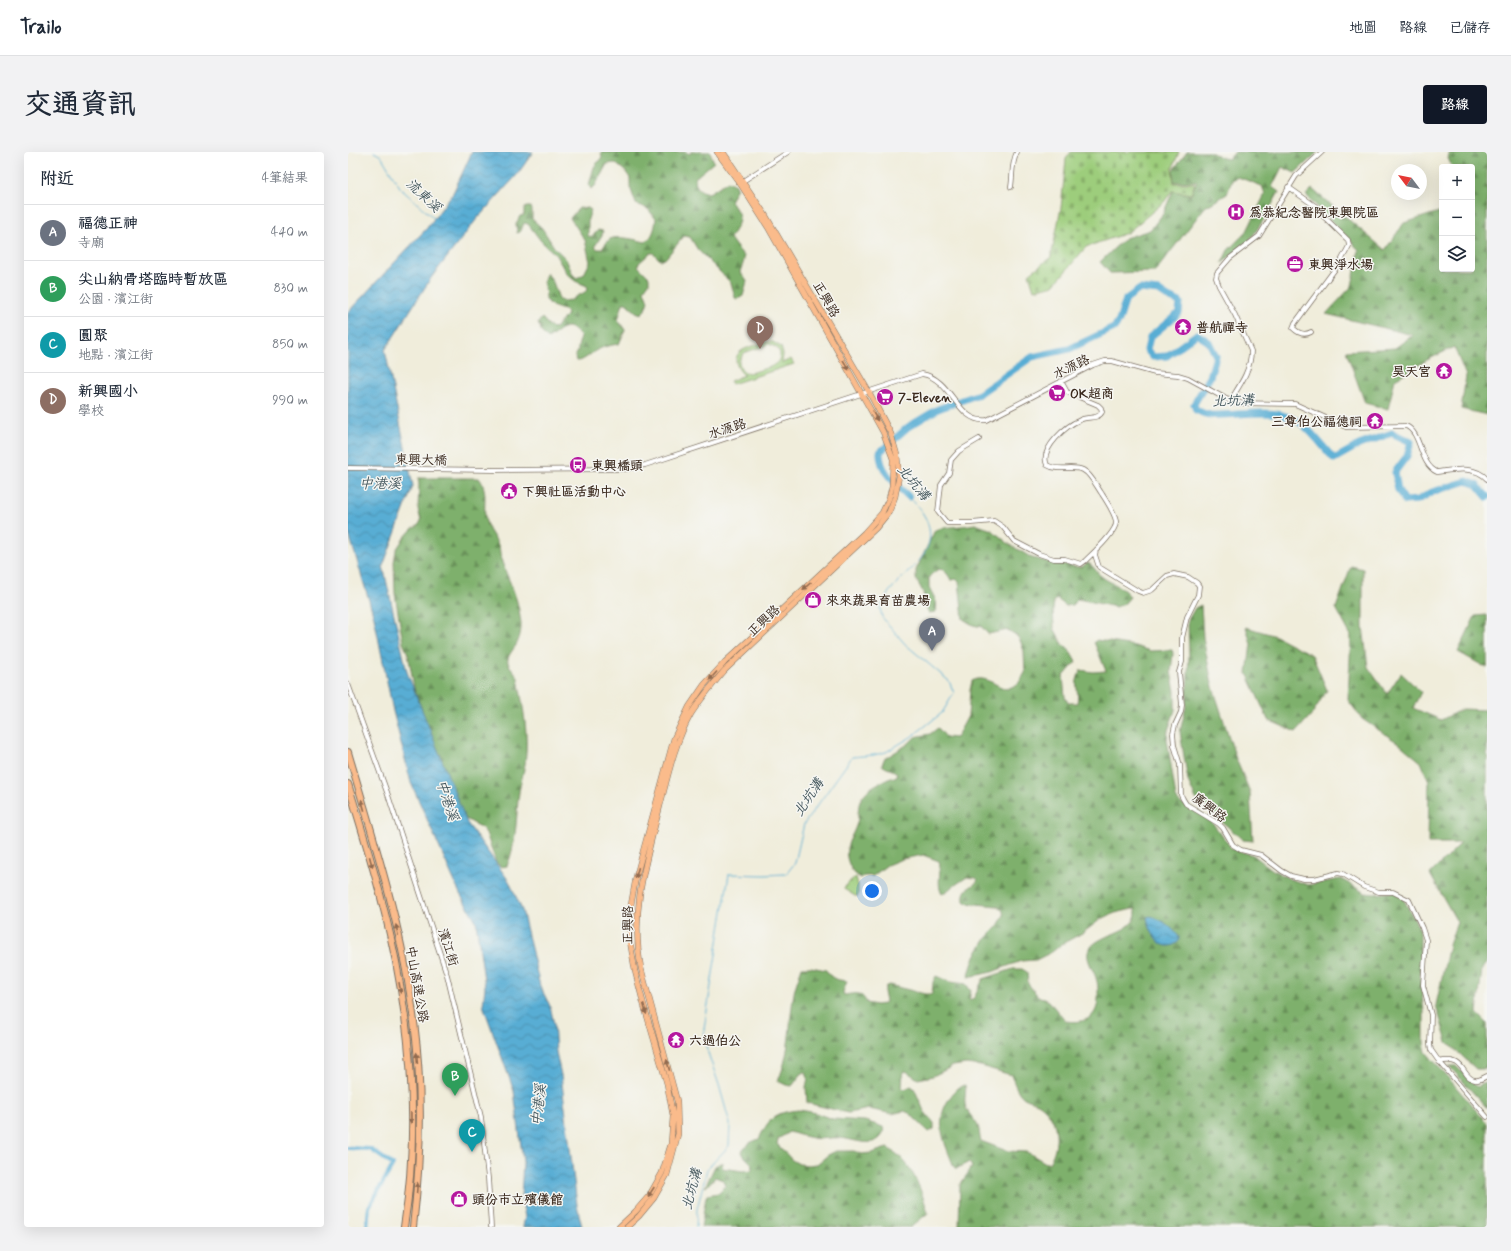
<!DOCTYPE html>
<html lang="zh-TW">
<head>
<meta charset="utf-8">
<style>
  body { margin:0; font-family:Mynerve,"LXGW WenKai TC",sans-serif; background:#f2f2f3; color:#1f2937 }
  .controls { position:absolute; right:12px; top:12px; display:grid; overflow:hidden; border-radius:4px; box-shadow:0 4px 16px #0002 }
  .controls button { width:36px; height:36px; display:grid; place-items:center; padding:0; border:0; border-bottom:1px solid #e0e1e3; background:#fff; color:#1f2937; font:20px sans-serif }
  .compass { position:absolute; left:1043px; top:12px; width:36px; height:36px; border-radius:50%; background:#fff; box-shadow:0 4px 16px #0002; rotate:302deg }
  .you { position:absolute; left:524px; top:739px; width:14px; height:14px; margin:-10px; border:3px solid #fff; border-radius:50%; background:#1a73e8; box-shadow:0 0 0 6px #1a73e833 }
  .badge { display:grid; place-items:center; width:26px; height:26px; border-radius:50%; background:#111827; color:#fff; font-size:13px; font-weight:700 }
  .pin { position:absolute; translate:-50% -33px; filter:drop-shadow(0 1px 2px #0008) }
  .pin::after { content:''; position:absolute; top:21px; width:14px; height:12px; background:inherit; clip-path:polygon(0 0,100% 0,50% 100%) }
  .list { margin:0; padding:0; list-style:none }
  h2 { display:flex; justify-content:space-between; align-items:center; height:52px; margin:0; padding:0 16px; font-size:17px }
  h2 small { font-size:13px; font-weight:400; color:#747a83 }
  .list li { display:grid; grid-template-columns:26px 1fr auto; gap:12px; align-items:center; box-sizing:border-box; height:56px; padding:0 16px; border-top:1px solid #e0e1e3 }
  .list b { display:block; font-size:15px; white-space:nowrap }
  .list p { margin:0; font-size:13px; white-space:nowrap; color:#747a83 }
  .list em { font-size:13px; font-style:normal; color:#747a83 }
  .icon { flex:none; width:22px; height:22px; fill:none; stroke:currentColor; stroke-width:2; stroke-linecap:round; stroke-linejoin:round }
  .map { position:relative; flex:none; width:1139px; height:1075px; overflow:hidden; border-radius:4px }
  header { display:flex; align-items:center; gap:24px; box-sizing:border-box; height:56px; padding:0 20px; background:#fff; border-bottom:1px solid #e0e1e3 }
  header strong { font-size:19px }
  nav { display:flex; gap:22px; margin-inline-start:auto; font-size:14px }
  .intro { display:flex; align-items:center; justify-content:space-between; box-sizing:border-box; height:96px; padding:0 24px }
  h1 { margin:0; font-size:28px }
  .button { padding:10px 18px; border-radius:4px; background:#111827; color:#fff; font-size:14px; font-weight:700 }
  main { display:flex; gap:24px; padding:0 24px }
  aside { flex:1; background:#fff; border-radius:4px; box-shadow:0 4px 16px #0002 }
  .map>svg:first-child { display:block }
  .green { fill:#9dcd7c; stroke:#6c7c4d; fill-rule:evenodd }
  .forest { fill:url(#forest-firs); stroke:#5c6d45 }
  .cemetery { fill:url(#cemetery-stones); stroke:#6c7c4d }
  .water { fill:url(#water-waves); stroke:#4a6c79 }
  .lines { fill:none; stroke-linecap:round; stroke-linejoin:round }
  .stream { stroke:#58add4; stroke-width:1 }
  .canal { stroke:#58add4; stroke-width:4 }
  .river { stroke:#58add4; stroke-width:7 }
  .minor-casing { stroke:#7a6e60; stroke-width:5.5 }
  .major-casing { stroke:#7a6e60; stroke-width:6 }
  .highway-casing { stroke:#7a6e60; stroke-width:8 }
  .minor { stroke:#fff; stroke-width:4 }
  .major { stroke:#fabb8b; stroke-width:5 }
  .highway { stroke:#fabb8b; stroke-width:6 }
  .oneway { fill:#916b4f }
  .labels { text-anchor:middle; stroke-width:3; stroke-linejoin:round; paint-order:stroke }
  .poi-label { font-size:13px; font-weight:bold; fill:#3b2a1e; stroke:#f6f6f2; text-anchor:start }
  .street-label { font-size:13px; fill:#3b2a1e; stroke:#f6f6f2 }
  .water-label { font-size:14px; font-style:italic; fill:#45585e; stroke:#f6f6f2 }
</style>
</head>
<body>
<header>
<strong>Trailo</strong>
<nav><a>地圖</a><a>路線</a><a>已儲存</a></nav>
</header>
<div class="intro"><h1>交通資訊</h1><a class="button">路線</a></div>
<main>
<aside>
<h2>附近<small>4筆結果</small></h2>
<ul class="list">
<li><span class="badge" style="background:#6b7280">A</span><div><b>福德正神</b><p>寺廟</p></div><em>440 m</em></li>
<li><span class="badge" style="background:#2e9e5b">B</span><div><b>尖山納骨塔臨時暫放區</b><p>公園 · 濱江街</p></div><em>830 m</em></li>
<li><span class="badge" style="background:#0f9aa8">C</span><div><b>圓聚</b><p>地點 · 濱江街</p></div><em>850 m</em></li>
<li><span class="badge" style="background:#8d6e63">D</span><div><b>新興國小</b><p>學校</p></div><em>990 m</em></li>
</ul>
</aside>
<div class="map">
<svg width="1139" height="1075" viewBox="0 0 1139 1075">
  <defs>
    <pattern id="forest-firs" width="22" height="20" patternUnits="userSpaceOnUse"><rect width="22" height="20" fill="#7eb06c"/><path d="M5 1l3.5 6h-7zM16 11l3.5 6h-7z" fill="#688f58"/></pattern>
    <pattern id="cemetery-stones" width="16" height="16" patternUnits="userSpaceOnUse"><rect width="16" height="16" fill="#9dcd7c"/><path d="M2 7V4a2 2 0 0 1 4 0v3zM10 15v-3a2 2 0 0 1 4 0v3z" fill="#88b06b"/></pattern>
    <pattern id="water-waves" width="16" height="10" patternUnits="userSpaceOnUse"><rect width="16" height="10" fill="#58add4"/><path d="M0 5q4-4 8 0t8 0" fill="none" stroke="#4a8dab"/></pattern>
  </defs>
  <rect width="100%" height="100%" fill="#f6f6f2"/>
  <filter id="ink" filterUnits="userSpaceOnUse"><feTurbulence type="fractalNoise" baseFrequency=".025" numOctaves="2"/><feDisplacementMap in="SourceGraphic" scale="8" xChannelSelector="R" yChannelSelector="G"/><feConvolveMatrix kernelMatrix="1 2 1 2 8 2 1 2 1" color-interpolation-filters="sRGB"/></filter>
  <filter id="wash" filterUnits="userSpaceOnUse"><feTurbulence type="fractalNoise" baseFrequency=".012" numOctaves="4" result="noise"/><feDisplacementMap in="SourceGraphic" scale="16" xChannelSelector="R" yChannelSelector="G"/><feGaussianBlur stdDeviation="0.9" result="paint"/><feColorMatrix in="noise" values="0 0 0 0 0 0 0 0 0 0 0 0 0 0 0 0 0 1.4 0 .05"/><feComposite in="paint" operator="in"/></filter>
  <g filter="url(#wash)">
    <rect width="100%" height="100%" fill="#f0eddb"/>
    <path class="green" d="M417,190H425L433,195L435,202L434,211L443,207L446,212L384,232L382,229L396,223C390,218 384,207 392,200C398,195 410,193 417,190ZM421,192L429,196L432,201C432,205 431,210 427,212C424,215 419,216 415,217C404,221 393,225 391,209L396,201Z
      M508,725L510,733V744H507L496,737L499,732Z"/>
    <path class="forest" d="M253,0H337L342,2L343,0H362L366,10L347,26C347,36 352,39 361,41L380,29L388,33L389,36L382,49C396,66 392,69 382,86C384,90 395,103 396,104C397,109 393,116 392,120L399,129L395,144L390,147L387,146L383,131L350,98L342,85L336,84L317,107L312,108L305,101H302L291,111L290,114L301,125V131L296,138L300,149L297,158L293,162L288,160L278,151H275L270,168L277,178L271,192C264,193 257,194 251,197C243,200 238,209 228,209L227,205L230,199V195L233,184C218,168 216,176 200,187L194,181L190,171L194,166L202,175L207,176L219,163L218,159L204,154L198,148C199,138 192,130 199,121L205,130L211,147L214,149L224,148C230,142 235,143 240,137L239,134L227,129L219,122L207,102L193,89L180,72L176,71L173,79L169,81L168,72L172,64L176,63V58L178,55H182L184,59V67L194,76L206,95L218,107L225,123L229,126L236,122L242,110L237,88L222,66L231,56H240L243,58L240,67V84L244,85L250,78L255,79L254,83L247,94L249,97H254C256,94 259,89 262,87C269,83 290,88 297,90C305,86 307,75 308,67L300,57L288,52L282,35V26L277,19L267,11L259,12L247,34L243,37L241,33L246,15L254,5Z
      M839,0H862L875,6L881,7L887,0H970L947,21L934,15L924,35L931,40L916,67L903,87L874,111L880,98L899,79L917,42L914,34L890,25L884,28L879,42L857,55L807,120L762,121L752,110L777,86L802,78L815,62L825,39L843,43L849,29L826,30L825,18Z
      M1102,0H1139V263L1113,257L1118,224L1106,195L1079,208L1047,227L1040,257L1017,251L998,199L1047,196L1065,183L978,162L1004,134L1011,98L958,43L964,37L1037,98L1056,71L1094,59V117H1124V15H1104L1100,6Z
      M70,326H131C142,339 133,358 139,373C142,381 148,387 151,395C152,398 152,403 153,407C159,426 170,444 172,465C174,473 173,482 170,489C168,496 158,503 160,511C162,516 168,520 170,526C175,555 181,582 177,612C175,624 171,635 170,648C168,670 168,693 159,714L153,715L148,710L138,681L134,676L118,667L110,658L67,540L60,502L55,491L47,442L46,410L48,398L56,386L64,377L70,374L73,369L70,357L71,332Z
      M627,372L644,378L661,392L684,406L709,412H718L727,415H734L739,411C746,413 748,420 753,424C764,433 773,432 782,445L776,452L768,455L730,447L724,453L718,454L709,447L706,449L705,458L706,476L715,493L720,496L728,510L715,525L717,545L720,551H729C732,536 724,535 733,518L745,520L758,519L746,490L749,488L787,494L802,499L824,498L825,501L823,520L827,539V558L820,578L819,587L828,646L832,651L850,659L863,669L884,697L905,703L925,718L942,727L960,733L993,727L1017,741L1026,742L1048,740L1055,746L1072,778V825L1076,860V891L1078,900L1139,971V1075H611L612,1033L624,1015L621,1010L608,1017L606,1015C596,989 585,969 603,944C607,939 611,934 617,933C619,939 616,945 617,952C618,960 626,966 630,974C632,979 631,984 633,989L659,999L679,1000L698,1011H701C712,993 711,968 694,954C689,949 680,949 675,945C669,940 666,930 663,923L633,914L618,912L605,914L585,924L570,927L558,919L555,920L554,936L557,937L563,934L566,936L576,959L586,971V977L581,980L561,961L556,959L544,962L521,957L500,961L459,951L458,935L460,926L458,920H455L444,934L438,933L430,929C444,897 440,869 447,836C449,829 452,822 454,815H463L478,818C483,827 489,828 499,829L495,840L496,843C509,842 512,838 519,851L528,853L536,852L538,850L536,840L538,834L541,833L577,842H584L585,830L588,824L602,830L618,832L623,839L621,848L626,846L635,827L665,817H674L679,820L680,832L690,844L701,849L717,869C739,872 751,865 750,842C750,837 750,831 748,826C746,819 738,808 740,800C747,780 790,783 788,758L785,757L767,761L753,767L736,780L714,792L704,800L688,808L673,809L644,820L620,825L627,804L639,785L650,774L656,763L654,757L649,754L618,751L616,749C614,734 625,737 630,728L628,726L619,725L594,742C588,732 594,720 591,709L575,703L554,707L539,713L525,724H516L513,726C507,723 503,718 501,712C494,695 504,687 509,671C511,664 509,654 513,647C521,633 535,629 549,624V621C545,617 538,617 534,613L536,607L560,592L567,585L582,582L590,576L598,585L608,586L620,564L622,538L624,529C637,522 647,534 659,537L670,532L677,521L676,499L672,488L668,483L660,478L640,482L634,475L625,473L615,467L611,429L609,427L603,428C596,415 591,414 581,425C581,428 581,432 581,435C584,443 592,450 587,460L581,461L577,453L575,440L568,427V418L587,378C600,374 613,375 627,372Z
      M1003,414L1015,417V474L1020,515L1039,542L1053,521L1073,540L1065,556L1093,568L1114,557L1139,558V810L1134,817L1129,861L1139,871V917H1128L1099,890L1088,853L1101,793L1109,770L1082,722L1113,691H1080L1081,629L1073,610L1049,590L1014,567L1000,548L1003,484L988,456Z
      M853,453L855,485L864,532L888,607L902,640L905,689L895,688L848,647L840,629L832,580L838,554L841,505L840,468L847,456Z
      M1139,463V516L1110,500L1127,464Z
      M898,475L928,484L964,503L979,538L964,562L948,580L920,568L899,521L903,492Z
      M1101,914H1108L1129,935L1139,930V956Z
      M451,958L464,960L485,967L517,969L535,975C536,979 536,982 532,986C522,996 503,986 490,986C482,985 473,988 465,986C457,985 449,982 441,980L430,987L429,992L444,1008L451,1012L460,1013L469,1012L480,1003L488,999H506L514,1002L523,1001L539,996C563,1007 573,1037 580,1061L563,1075H353L358,1045L359,1043L370,1041L377,1034L375,1028L367,1025L359,1034L357,1035L367,1014L375,1010L374,1016L395,1019L404,1018L405,1013L396,1004L394,1000C397,992 403,990 411,987C421,966 427,960 451,958Z"/>
    <path class="cemetery" d="M723,0H831L824,18L826,31H847L843,42L824,39L816,50L779,81L738,95L706,133L686,138L681,122L703,105L713,56L718,7Z"/>
    <path class="water" d="M124,0H185L169,23L128,68L83,126L37,198L65,334L35,414L59,520L119,671L161,729L174,758L192,834L202,854L206,872L208,900L213,923L229,1053L234,1075H175L177,1065L173,1045L175,1010L166,939L135,853L137,835L128,769L112,742L63,631L45,559L26,465L0,379V160L79,76L105,41Z
      M802,764C814,767 824,775 831,785V789C815,805 801,780 799,765Z"/>
    <g class="lines">
      <path class="stream" d="M26,0L33,4L53,37L87,67
        M348,1075L349,1057L359,1017L381,994L382,972L371,933L358,895L356,877L381,722L416,723L438,722L447,711L456,672L504,605L526,603L538,600L563,585L594,561L606,541L601,529L557,492L534,465L532,456C535,451 538,445 541,440C549,429 561,421 569,411C591,387 582,365 561,345"/>
      <path class="canal" d="M0,996L22,997L45,1013L21,1055L19,1075"/>
      <path class="river" d="M561,345C549,333 531,319 532,300L560,275L590,257L631,242L684,205L721,197L766,176L771,169L778,147L792,137L811,139L820,145L832,150L831,161L802,185L799,198L805,205L819,204L849,182L861,190L868,204L862,225L846,252L848,258C852,260 857,262 862,263C893,265 929,252 955,273C966,282 976,296 986,307L1011,293L1044,281L1063,290L1059,304L1047,320L1050,338L1057,349L1070,348L1084,340L1119,329L1129,333L1139,345"/>
    </g>
  </g>
  <g filter="url(#ink)">
    <g class="lines">
      <g class="minor-casing">
        <path id="minor" d="M395,29L440,0
          M663,35C665,23 663,12 669,0
          M940,35L970,56L972,61L1000,88L1001,94L993,109L947,171L945,176C950,181 956,184 963,180
          M882,249C892,233 903,218 903,199L887,163L871,134L868,126L869,121L882,106L911,84L948,24L974,0
          M631,287L611,299L603,308L601,321L593,333L590,360L599,371H623L646,369L655,375L666,389L691,402L706,407H717L733,412L737,409C744,402 770,379 768,369C766,360 759,350 754,342C749,335 743,322 735,318C724,313 710,320 699,313C691,297 719,273 732,268C739,264 750,268 754,260L753,256L750,253L719,240L713,229
          M0,316L146,318L278,317L297,313L574,222C605,227 609,272 639,268L745,213L757,209H764L807,221L830,223L840,226L882,249L890,251L947,252L998,275L1058,274C1074,281 1071,312 1089,320C1105,318 1127,313 1139,327
          M748,398L747,403L751,415L790,439L795,441L804,438L819,424L826,422L840,425L849,431L851,434L850,443L839,465L834,486V510L831,520L834,553L833,560L827,573L825,582L826,593L832,613L833,643L835,647L838,652L871,672L875,676L885,693L893,698L913,703L934,719L943,724L956,727H966L990,721L995,722L1016,735L1031,740H1045L1061,748L1074,776L1078,788L1075,833L1083,863L1082,893L1083,898L1090,908L1139,965
          M0,532L40,643L99,823L133,965L140,1026L143,1075
          M1091,910C1118,903 1113,926 1127,928C1131,929 1135,926 1139,924"/>
      </g>
      <g class="major-casing">
        <path id="major" d="M271,1075L287,1060L301,1044L314,1021L323,992L325,964L319,932L295,850L287,819L282,789L283,753L288,725L326,586L341,555L356,533L377,510L516,381L534,361L541,346L544,334L545,307L535,280L421,77L393,33L369,0
          M279,1075L291,1064L306,1046L319,1023L330,982L329,949L293,816C282,758 298,709 312,654C320,623 327,590 343,562C353,546 365,532 377,518L528,376L541,360L547,345L551,324L549,303L543,282L521,240L418,64L375,0"/>
      </g>
      <g class="highway-casing">
        <path id="highway" d="M0,600C26,689 55,778 66,870C75,938 73,1007 65,1075
          M0,632C18,691 36,750 48,810C65,897 70,988 56,1075"/>
      </g>
      <use href="#minor" class="minor"/>
      <use href="#major" class="major"/>
      <use href="#highway" class="highway"/>
    </g>
    <defs><path id="oneway-solid" d="M-6-.8H1V-3.2L6.5 0L1 3.2V.8H-6Z"/></defs>
    <g class="oneway">
      <use href="#oneway-solid" transform="translate(498 213) rotate(60)"/>
      <use href="#oneway-solid" transform="translate(527 264) rotate(61)"/>
      <use href="#oneway-solid" transform="translate(459 434) rotate(138)"/>
      <use href="#oneway-solid" transform="translate(365 524) rotate(132)"/>
      <use href="#oneway-solid" transform="translate(15 653) rotate(-106)"/>
      <use href="#oneway-solid" transform="translate(23 710) rotate(75)"/>
      <use href="#oneway-solid" transform="translate(289 721) rotate(104)"/>
      <use href="#oneway-solid" transform="translate(49 778) rotate(-102)"/>
      <use href="#oneway-solid" transform="translate(52 836) rotate(80)"/>
      <use href="#oneway-solid" transform="translate(297 857) rotate(75)"/>
      <use href="#oneway-solid" transform="translate(69 906) rotate(-94)"/>
      <use href="#oneway-solid" transform="translate(320 913) rotate(-105)"/>
      <use href="#oneway-solid" transform="translate(63 966) rotate(89)"/>
      <use href="#oneway-solid" transform="translate(69 1036) rotate(-85)"/>
      <use href="#oneway-solid" transform="translate(303 1040) rotate(123)"/>
    </g>
  </g>
  <defs>
    <g id="hospital-disc" transform="scale(0.9)"><circle r="9.5" fill="#b5179e" stroke="#f6f6f2"/><path d="M-5-5h3v3.5h4V-5h3V5h-3V1.5h-4V5h-3Z" fill="#fff"/></g>
    <g id="office-disc" transform="scale(0.9)"><circle r="9.5" fill="#b5179e" stroke="#f6f6f2"/><path d="M-6-3h4V-5.5h4V-3h4V5H-6ZM-1-4.5V-3h2v-1.5ZM-6 0V1H6V0Z" fill="#fff"/></g>
    <g id="temple-disc" transform="scale(0.9)"><circle r="9.5" fill="#b5179e" stroke="#f6f6f2"/><path d="M0-6L5-2H3V0L6.5 2.5H4V6H1.5V3h-3V6H-4V2.5H-6.5L-3 0V-2H-5Z" fill="#fff"/></g>
    <g id="supermarket-disc" transform="scale(0.9)"><circle r="9.5" fill="#b5179e" stroke="#f6f6f2"/><path d="M-6-5.5h2.5l.6 2H6L4.5 2H-2.5L-4.4-4H-6ZM-1.5 3.2a1.3 1.3 0 1 0 .1 0ZM3 3.2a1.3 1.3 0 1 0 .1 0Z" fill="#fff"/></g>
    <g id="bus-disc" transform="scale(0.9)"><circle r="9.5" fill="#b5179e" stroke="#f6f6f2"/><path d="M-5-6H5V4H4V6H2V4H-2V6H-4V4H-5ZM-3.5-4V0h7V-4ZM-3.5 1.2v1.5H-2V1.2ZM2 1.2v1.5H3.5V1.2Z" fill="#fff"/></g>
    <g id="civic-disc" transform="scale(0.9)"><circle r="9.5" fill="#b5179e" stroke="#f6f6f2"/><path d="M-.6-6.5H3V-4.5H.6V-3L4-1V1h2V6H-6V1h2V-1L-.6-3ZM-1.2 2.5V6h2.4V2.5Z" fill="#fff"/></g>
    <g id="shop-disc" transform="scale(0.9)"><circle r="9.5" fill="#b5179e" stroke="#f6f6f2"/><path d="M-5-2.5h2.3a2.7 3.5 0 0 1 5.4 0H5L5.5 6h-11ZM-1.5-2.5h3a1.5 2.3 0 0 0-3 0Z" fill="#fff"/></g>
  </defs>
  <g fill-rule="evenodd">
    <use href="#hospital-disc" x="888" y="60"/>
    <use href="#office-disc" x="947" y="112"/>
    <use href="#temple-disc" x="835" y="175"/>
    <use href="#temple-disc" x="1096" y="219"/>
    <use href="#supermarket-disc" x="709" y="241"/>
    <use href="#supermarket-disc" x="537" y="245"/>
    <use href="#temple-disc" x="1027" y="269"/>
    <use href="#bus-disc" x="230" y="313"/>
    <use href="#civic-disc" x="161" y="339"/>
    <use href="#shop-disc" x="465" y="448"/>
    <use href="#temple-disc" x="328" y="888"/>
    <use href="#shop-disc" x="111" y="1047"/>
  </g>
  <g class="labels">
    <g class="poi-label">
      <text x="901" y="65">為恭紀念醫院東興院區</text>
      <text x="960" y="117">東興淨水場</text>
      <text x="848" y="180">普航禪寺</text>
      <text x="1083" y="224" text-anchor="end">昊天宮</text>
      <text x="722" y="246">OK超商</text>
      <text x="550" y="250">7-Eleven</text>
      <text x="1014" y="274" text-anchor="end">三尊伯公福德祠</text>
      <text x="243" y="318">東興橋頭</text>
      <text x="174" y="344">下興社區活動中心</text>
      <text x="478" y="453">來來蔬果育苗農場</text>
      <text x="341" y="893">六過伯公</text>
      <text x="124" y="1052">頭份市立殯儀館</text>
    </g>
    <g class="street-label">
      <text transform="translate(479 147) rotate(60)" y="5">正興路</text>
      <text transform="translate(723 214) rotate(-26)" y="5">水源路</text>
      <text transform="translate(379 276) rotate(-18)" y="5">水源路</text>
      <text transform="translate(73 307) rotate(1)" y="5">東興大橋</text>
      <text transform="translate(415 468) rotate(-43)" y="5">正興路</text>
      <text transform="translate(862 655) rotate(37)" y="5">廣興路</text>
      <text transform="translate(279 773) rotate(-89)" y="5">正興路</text>
      <text transform="translate(101 795) rotate(72)" y="5">濱江街</text>
      <text transform="translate(70 832) rotate(80)" y="5">中山高速公路</text>
    </g>
    <g class="water-label">
      <text transform="translate(76 43) rotate(43)" y="5">流東溪</text>
      <text transform="translate(885 248) rotate(-2)" y="5">北坑溝</text>
      <text transform="translate(566 330) rotate(50)" y="5">北坑溝</text>
      <text x="32" y="336">中港溪</text>
      <text transform="translate(460 645) rotate(-56)" y="5">北坑溝</text>
      <text transform="translate(100 648) rotate(72)" y="5">中港溪</text>
      <text transform="translate(190 953) rotate(-84)" y="5">中港溪</text>
      <text transform="translate(343 1037) rotate(-75)" y="5">北坑溝</text>
    </g>
  </g>
</svg>
<div class="controls">
<button>+</button>
<button>−</button>
<button><svg class="icon" aria-label="layers" viewBox="0 0 24 24"><path d="M12 4l9 5-9 5-9-5zM3 14l9 5 9-5"/></svg></button>
</div>
<svg class="compass" viewBox="-18 -18 36 36"><path d="M0-13l5 13h-10z" fill="#e53935"/><path d="M0 13l5-13h-10z" fill="#747a83"/></svg>
<div class="you"></div>
<div class="pin badge" style="left:584px;top:499px;background:#6b7280">A</div>
<div class="pin badge" style="left:107px;top:944px;background:#2e9e5b">B</div>
<div class="pin badge" style="left:124px;top:1000px;background:#0f9aa8">C</div>
<div class="pin badge" style="left:412px;top:197px;background:#8d6e63">D</div>
</div>
</main>
</body>
</html>
